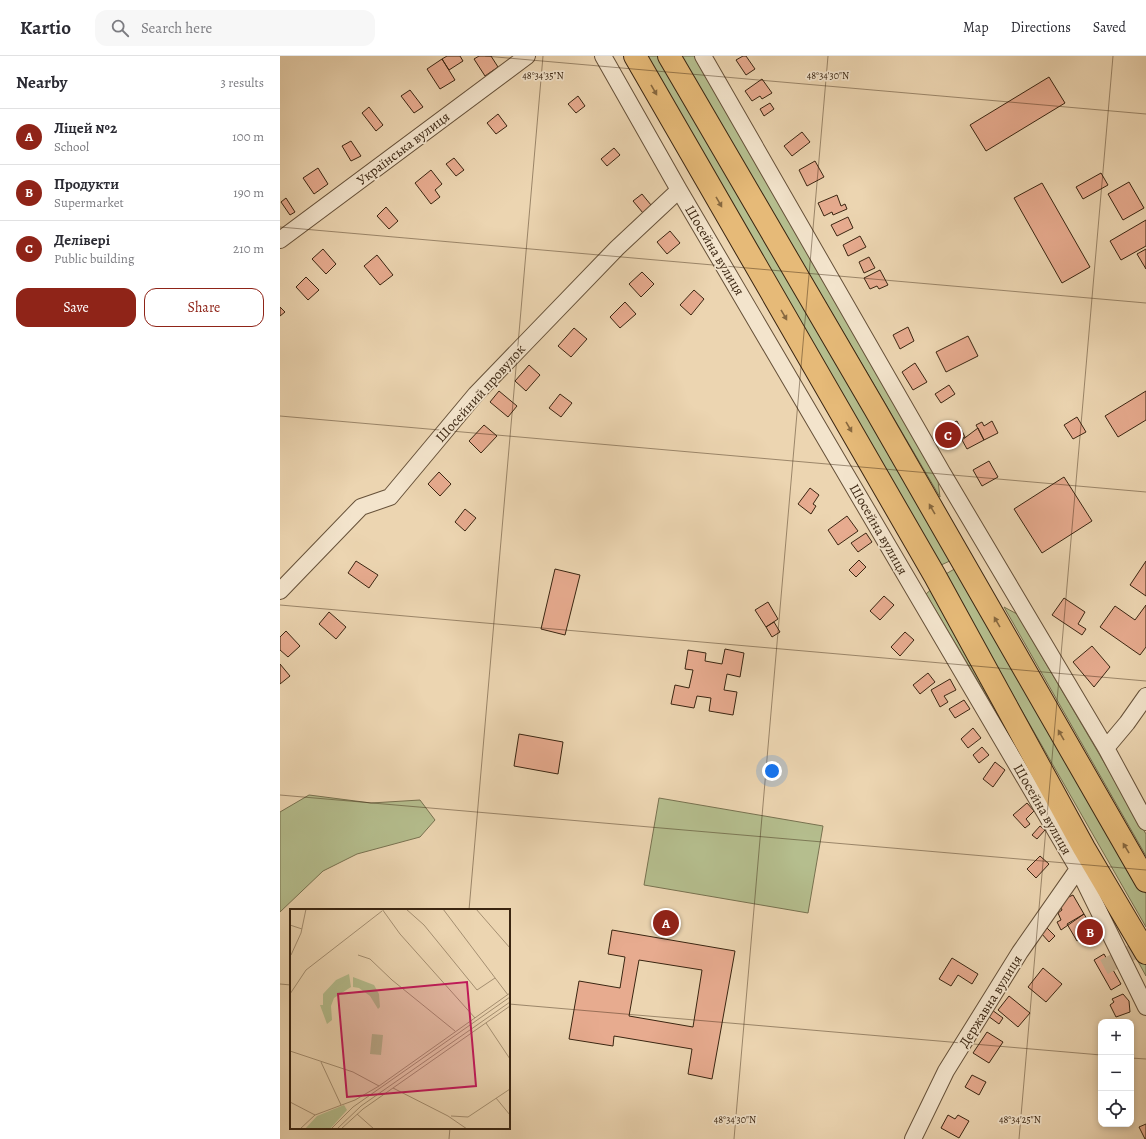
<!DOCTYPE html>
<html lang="en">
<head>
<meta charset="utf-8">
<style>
  body { margin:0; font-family:Alegreya,serif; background:#f7f7f7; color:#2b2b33 }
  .controls { position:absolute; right:12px; bottom:12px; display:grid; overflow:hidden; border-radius:8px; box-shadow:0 2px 6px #0003 }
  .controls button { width:36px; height:36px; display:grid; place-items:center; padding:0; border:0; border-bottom:1px solid #e1e1e2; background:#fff; color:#2b2b33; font:20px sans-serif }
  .you { position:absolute; left:492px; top:715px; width:14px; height:14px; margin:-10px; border:3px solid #fff; border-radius:50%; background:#1a73e8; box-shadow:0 0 0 6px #1a73e833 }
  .badge { display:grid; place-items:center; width:26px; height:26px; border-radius:50%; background:#8f2418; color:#fff; font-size:13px; font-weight:700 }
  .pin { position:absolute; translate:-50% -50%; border:2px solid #fff; box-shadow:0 1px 4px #0006 }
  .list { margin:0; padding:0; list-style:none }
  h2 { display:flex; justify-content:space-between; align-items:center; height:52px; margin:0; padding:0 16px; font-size:17px }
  h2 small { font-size:13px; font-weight:400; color:#7c7c81 }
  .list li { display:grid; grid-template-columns:26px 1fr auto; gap:12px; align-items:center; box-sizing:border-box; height:56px; padding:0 16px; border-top:1px solid #e1e1e2 }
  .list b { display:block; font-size:15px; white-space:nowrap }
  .list p { margin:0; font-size:13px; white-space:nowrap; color:#7c7c81 }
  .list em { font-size:13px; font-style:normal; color:#7c7c81 }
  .actions { display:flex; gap:8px; padding:12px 16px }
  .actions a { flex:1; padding:9px 0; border:1px solid #8f2418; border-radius:12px; text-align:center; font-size:14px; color:#8f2418 }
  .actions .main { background:#8f2418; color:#fff }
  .icon { flex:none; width:22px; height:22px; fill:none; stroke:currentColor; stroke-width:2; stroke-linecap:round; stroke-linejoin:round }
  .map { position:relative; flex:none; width:866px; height:1083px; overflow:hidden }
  header { display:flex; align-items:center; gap:24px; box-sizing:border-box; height:56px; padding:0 20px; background:#fff; border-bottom:1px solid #e1e1e2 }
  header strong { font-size:19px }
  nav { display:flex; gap:22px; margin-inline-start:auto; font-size:14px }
  .search { width:280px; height:36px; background:#f7f7f7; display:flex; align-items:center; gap:10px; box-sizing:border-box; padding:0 14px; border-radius:12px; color:#7c7c81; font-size:15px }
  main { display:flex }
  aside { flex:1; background:#fff }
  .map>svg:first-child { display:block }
  .green { fill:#b5be8e; stroke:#787250 }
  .building { fill:#e7ab8f; stroke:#3a2511; fill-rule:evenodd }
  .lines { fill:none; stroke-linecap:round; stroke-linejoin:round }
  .minor-tunnel { stroke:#c8b291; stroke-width:16; stroke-dasharray:16 8; stroke-linecap:butt }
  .minor-casing { stroke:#665139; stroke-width:18 }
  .highway-casing { stroke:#3a2511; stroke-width:24 }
  .minor { stroke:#f3e4cc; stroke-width:16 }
  .highway { stroke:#e6ba78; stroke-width:22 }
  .oneway { fill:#87683f }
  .ticks { fill:none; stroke:#3a2511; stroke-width:1; stroke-opacity:0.45 }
  .labels { text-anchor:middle; stroke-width:3.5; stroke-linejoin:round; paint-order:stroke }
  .street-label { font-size:14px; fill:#3a2511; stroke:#f3e4cc }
  .inset-road { fill:none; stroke:#a58f71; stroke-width:1 }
  .view { fill:#c2185b; fill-opacity:0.15; stroke:#c2185b; stroke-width:2 }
  .inset-edge { fill:none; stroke:#3a2511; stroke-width:2 }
  .ticks-label { font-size:10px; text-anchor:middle; fill:#3a2511; stroke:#f3e4cc; stroke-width:3.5; stroke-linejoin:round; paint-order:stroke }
</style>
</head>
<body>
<header>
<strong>Kartio</strong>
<div class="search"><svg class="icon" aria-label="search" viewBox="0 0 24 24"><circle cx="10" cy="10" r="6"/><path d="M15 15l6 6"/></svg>Search here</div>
<nav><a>Map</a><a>Directions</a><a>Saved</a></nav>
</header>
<main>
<aside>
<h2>Nearby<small>3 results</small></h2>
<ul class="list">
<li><span class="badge">A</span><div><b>Ліцей №2</b><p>School</p></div><em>100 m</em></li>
<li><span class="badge">B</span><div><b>Продукти</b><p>Supermarket</p></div><em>190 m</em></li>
<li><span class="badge">C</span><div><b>Делівері</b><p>Public building</p></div><em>210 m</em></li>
</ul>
<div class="actions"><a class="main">Save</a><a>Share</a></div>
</aside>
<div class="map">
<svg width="866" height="1083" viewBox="0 0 866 1083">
  <rect width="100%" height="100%" fill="#ecd5b1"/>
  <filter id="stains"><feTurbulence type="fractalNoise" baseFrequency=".005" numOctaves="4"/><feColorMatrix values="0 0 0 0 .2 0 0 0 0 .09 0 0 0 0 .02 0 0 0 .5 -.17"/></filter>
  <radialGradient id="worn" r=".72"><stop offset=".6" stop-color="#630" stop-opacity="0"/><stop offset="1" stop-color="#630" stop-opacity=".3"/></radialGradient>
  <path class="green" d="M362,0H379L674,503L659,510Z
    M401,0H415L657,417L660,441Z
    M678,511L866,838V871L664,519Z
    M654,531L866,905V920L775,754L646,538Z
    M724,551L737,558L866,778V800Z
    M29,739L91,747L140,744L155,764L140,781L77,798L43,815L0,856V756Z
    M379,742L543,770L528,857L364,829Z"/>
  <path class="building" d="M167,0H180L183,5L169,14L162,3Z
    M199,0H211L218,11L205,20L194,3Z
    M463,0H466L475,13L466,19L456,4Z
    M162,3L175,24L160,33L147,13Z
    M769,21L785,47L706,95L690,69Z
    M482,23L492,37L482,43L480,40L472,45L465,35Z
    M130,34L143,51L134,57L121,40Z
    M298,40L305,50L296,57L288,48Z
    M490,47L494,53L484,60L480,53Z
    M89,51L103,69L96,75L82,57Z
    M218,58L227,70L216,78L207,67Z
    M522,76L530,86L512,100L504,90Z
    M71,85L81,100L71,105L62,90Z
    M334,92L340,99L327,110L321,103Z
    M174,102L184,114L176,120L166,108Z
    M535,105L544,121L527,130L519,114Z
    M38,112L48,128L34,138L23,122Z
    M151,114L162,128L155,134L160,141L151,148L135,127Z
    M821,117L828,129L803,143L796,131Z
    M849,126L864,152L843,164L828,138Z
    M762,127L810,211L782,227L734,142Z
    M362,138L371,149L363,157L353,145Z
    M557,139L561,150L565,148L567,153L553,159L552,156L544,160L538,147Z
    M6,142L15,156L10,159L1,146Z
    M106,151L118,165L109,173L97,160Z
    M568,161L573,172L557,180L551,169Z
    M866,164V190L841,204L830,185Z
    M390,175L400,187L387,198L377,186Z
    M580,180L586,191L568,200L563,189Z
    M43,193L56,208L46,218L32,203Z
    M866,193V213L857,198Z
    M97,199L113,219L100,229L84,210Z
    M589,201L595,212L584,217L579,206Z
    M600,214L608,229L599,233L597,230L590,233L584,222Z
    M362,216L374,228L361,241L349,228Z
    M26,221L39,234L28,244L16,231Z
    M414,234L424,243L411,259L400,249Z
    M345,246L356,258L340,272L330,261Z
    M0,251L5,256L0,260Z
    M628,271L634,285L620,293L613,279Z
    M294,272L307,283L291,301L278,290Z
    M688,280L698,300L666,316L656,296Z
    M635,307L647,326L633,334L622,316Z
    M249,309L260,319L246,335L235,325Z
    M669,329L675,338L661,347L655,338Z
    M219,335L237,350L228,361L210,346Z
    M866,335V364L838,381L825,360Z
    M280,338L292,347L281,361L269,352Z
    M797,361L806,376L793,383L784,369Z
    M677,365L685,381L667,390L659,373Z
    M712,365L718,377L704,384L696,369L702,366L704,370Z
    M204,369L217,380L201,397L189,385Z
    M698,372L704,384L687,393L682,384Z
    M709,405L718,421L702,430L693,414Z
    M159,416L171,428L160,440L148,428Z
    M784,421L812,465L762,497L734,453Z
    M530,432L539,439L533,448L536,450L531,458L518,448Z
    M185,453L196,462L185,475L175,466Z
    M567,460L578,475L558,489L548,474Z
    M586,477L592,486L578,496L571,487Z
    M579,504L586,511L576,521L569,514Z
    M76,505L98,519L89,532L68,517Z
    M866,505V540L850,529Z
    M275,513L300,519L285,579L261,573Z
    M604,540L614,549L600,564L590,555Z
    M784,542L805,556L798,568L806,573L802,579L772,559Z
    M488,546L498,563L486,571L475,554Z
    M866,549V591L860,599L820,571L835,550L855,564Z
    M49,556L66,571L56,583L39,568Z
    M494,566L500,576L492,581L486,571Z
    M6,575L20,590L8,601L0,594V581Z
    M625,576L634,584L620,600L611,591Z
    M812,590L830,611L814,631L793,606Z
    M445,593L464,597L460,621L447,618L444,634L457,636L453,659L429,655L431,642L417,640L414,652L391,648L395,629L409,632L413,614L405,613L408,594L426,597L425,605L442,608Z
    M0,608L10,620L0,628Z
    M648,617L655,626L640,638L633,629Z
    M670,623L676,634L664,640L668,646L660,651L651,634Z
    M684,644L690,653L675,662L669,653Z
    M693,672L701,682L688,692L681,683Z
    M239,678L283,686L278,718L234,710Z
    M702,691L709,699L699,707L693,699Z
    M715,706L725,714L713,731L703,723Z
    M747,747L754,755L746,763L750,768L745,772L733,759Z
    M760,770L765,774L757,783L752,779Z
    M760,800L769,808L756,822L747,813Z
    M793,839L804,858L781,874L777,866L781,864L778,857L782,854L778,846Z
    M804,858L814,875L797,885L787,868Z
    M767,872L775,880L769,886L761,877Z
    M332,874L455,895L432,1023L408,1018L412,993L334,980L333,990L289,983L299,925L340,932L345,901L328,898ZM359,904L422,914L413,971L349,960Z
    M824,898L841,928L831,934L814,904Z
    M672,902L698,918L692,928L678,919L671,930L659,923Z
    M763,912L782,928L766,946L748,931Z
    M843,938L849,945L850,956L836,961L830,949L834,946L832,943Z
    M729,940L750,957L738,971L718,954Z
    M712,954L723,962L719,968L708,960Z
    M707,976L723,986L709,1007L693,997Z
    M692,1019L706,1026L699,1039L685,1031Z
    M668,1059L675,1063L678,1059L689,1065L679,1082L661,1072Z
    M866,1068V1083H865L859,1071Z"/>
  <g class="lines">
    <path class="minor-tunnel" d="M824,911L866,889"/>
    <g class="minor-casing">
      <path id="minor" d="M323,0L399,134L798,813L866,951
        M423,0L662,416L826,692L866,766
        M0,184L247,0
        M0,535L81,451L110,441L196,338L337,192L399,134
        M826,692L847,667L866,640
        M633,1083L666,1015L740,896L798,813"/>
    </g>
    <g class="highway-casing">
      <path id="highway" d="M355,0L655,520L804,792L866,897
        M389,0L595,353L866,825"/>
    </g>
    <use href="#minor" class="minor"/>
    <use href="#highway" class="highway"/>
  </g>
  <defs><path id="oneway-solid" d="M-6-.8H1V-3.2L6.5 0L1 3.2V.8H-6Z"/></defs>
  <g class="oneway">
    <use href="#oneway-solid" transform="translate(374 34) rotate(60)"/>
    <use href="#oneway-solid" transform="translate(439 146) rotate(60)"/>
    <use href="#oneway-solid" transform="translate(504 259) rotate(60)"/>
    <use href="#oneway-solid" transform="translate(569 371) rotate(60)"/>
    <use href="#oneway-solid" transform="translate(652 453) rotate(-120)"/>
    <use href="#oneway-solid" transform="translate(717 566) rotate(-120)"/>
    <use href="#oneway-solid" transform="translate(781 679) rotate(-120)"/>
    <use href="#oneway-solid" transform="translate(846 792) rotate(-121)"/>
  </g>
  <path class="ticks" d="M205,0L866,58M0,171L866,247M0,360L866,436M0,549L866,625M0,739L866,814M189,854L263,0M0,928L11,929M229,948L821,999M851,1002L866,1003M169,1083L170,1072M454,1083L548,0M739,1083L833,0"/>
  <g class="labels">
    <g class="street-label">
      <text transform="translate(123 92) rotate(-37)" y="5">Українська вулиця</text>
      <text transform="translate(435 194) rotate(59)" y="5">Шосейна вулиця</text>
      <text transform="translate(200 337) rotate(-48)" y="5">Шосейний провулок</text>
      <text transform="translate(599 473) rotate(60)" y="5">Шосейна вулиця</text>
      <text transform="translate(763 753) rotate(60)" y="5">Шосейна вулиця</text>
      <text transform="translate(710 945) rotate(-58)" y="5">Державна вулиця</text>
    </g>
  </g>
  <g transform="translate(10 853)">
    <rect width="220" height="220" fill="#ecd5b1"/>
    <path d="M59,65L61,78L44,89L41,97L42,111L37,115L30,96H33V85L46,71ZM63,68L84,76L89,85L90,98L88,100L80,87L69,79L63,78ZM82,125L93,126L91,146L80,145ZM54,196L57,201L40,220H15L27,207Z" fill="#b5be8e"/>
    <path class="inset-road" d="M92,0L110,25L185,109M116,0L134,16L187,81L205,69M153,0L218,86M186,0L220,39M0,16L12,20M1,46L11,24L16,0M68,46L80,50L102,71L165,122M0,85L16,61L92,2M196,114L220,150M0,142L63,163L89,177M31,153L51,196M103,179L158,207L177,220M206,189L220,206M0,193L25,206M67,205L84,220M161,207L178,208L220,180M10,220L25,206L65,191L89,177L220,84M41,220L63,198L220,88M47,220L71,197L220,93M51,220L73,200L220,97"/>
    <path class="view" d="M177,73L186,177L57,188L48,85Z"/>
    <rect width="220" height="220" class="inset-edge"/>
  </g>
  <g class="ticks-label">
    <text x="263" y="23">48°34'35"N</text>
    <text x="548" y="23">48°34'30"N</text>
    <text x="455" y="1067">48°34'30"N</text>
    <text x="740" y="1067">48°34'25"N</text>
  </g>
  <rect width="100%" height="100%" filter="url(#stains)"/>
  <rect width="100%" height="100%" fill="url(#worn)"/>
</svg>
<div class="controls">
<button>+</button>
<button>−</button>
<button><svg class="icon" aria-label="locate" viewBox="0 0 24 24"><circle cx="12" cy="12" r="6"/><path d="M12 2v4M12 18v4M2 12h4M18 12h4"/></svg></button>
</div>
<div class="you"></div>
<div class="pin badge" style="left:386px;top:867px">A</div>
<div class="pin badge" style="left:810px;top:876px">B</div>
<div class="pin badge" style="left:668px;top:379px">C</div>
</div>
</main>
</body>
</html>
